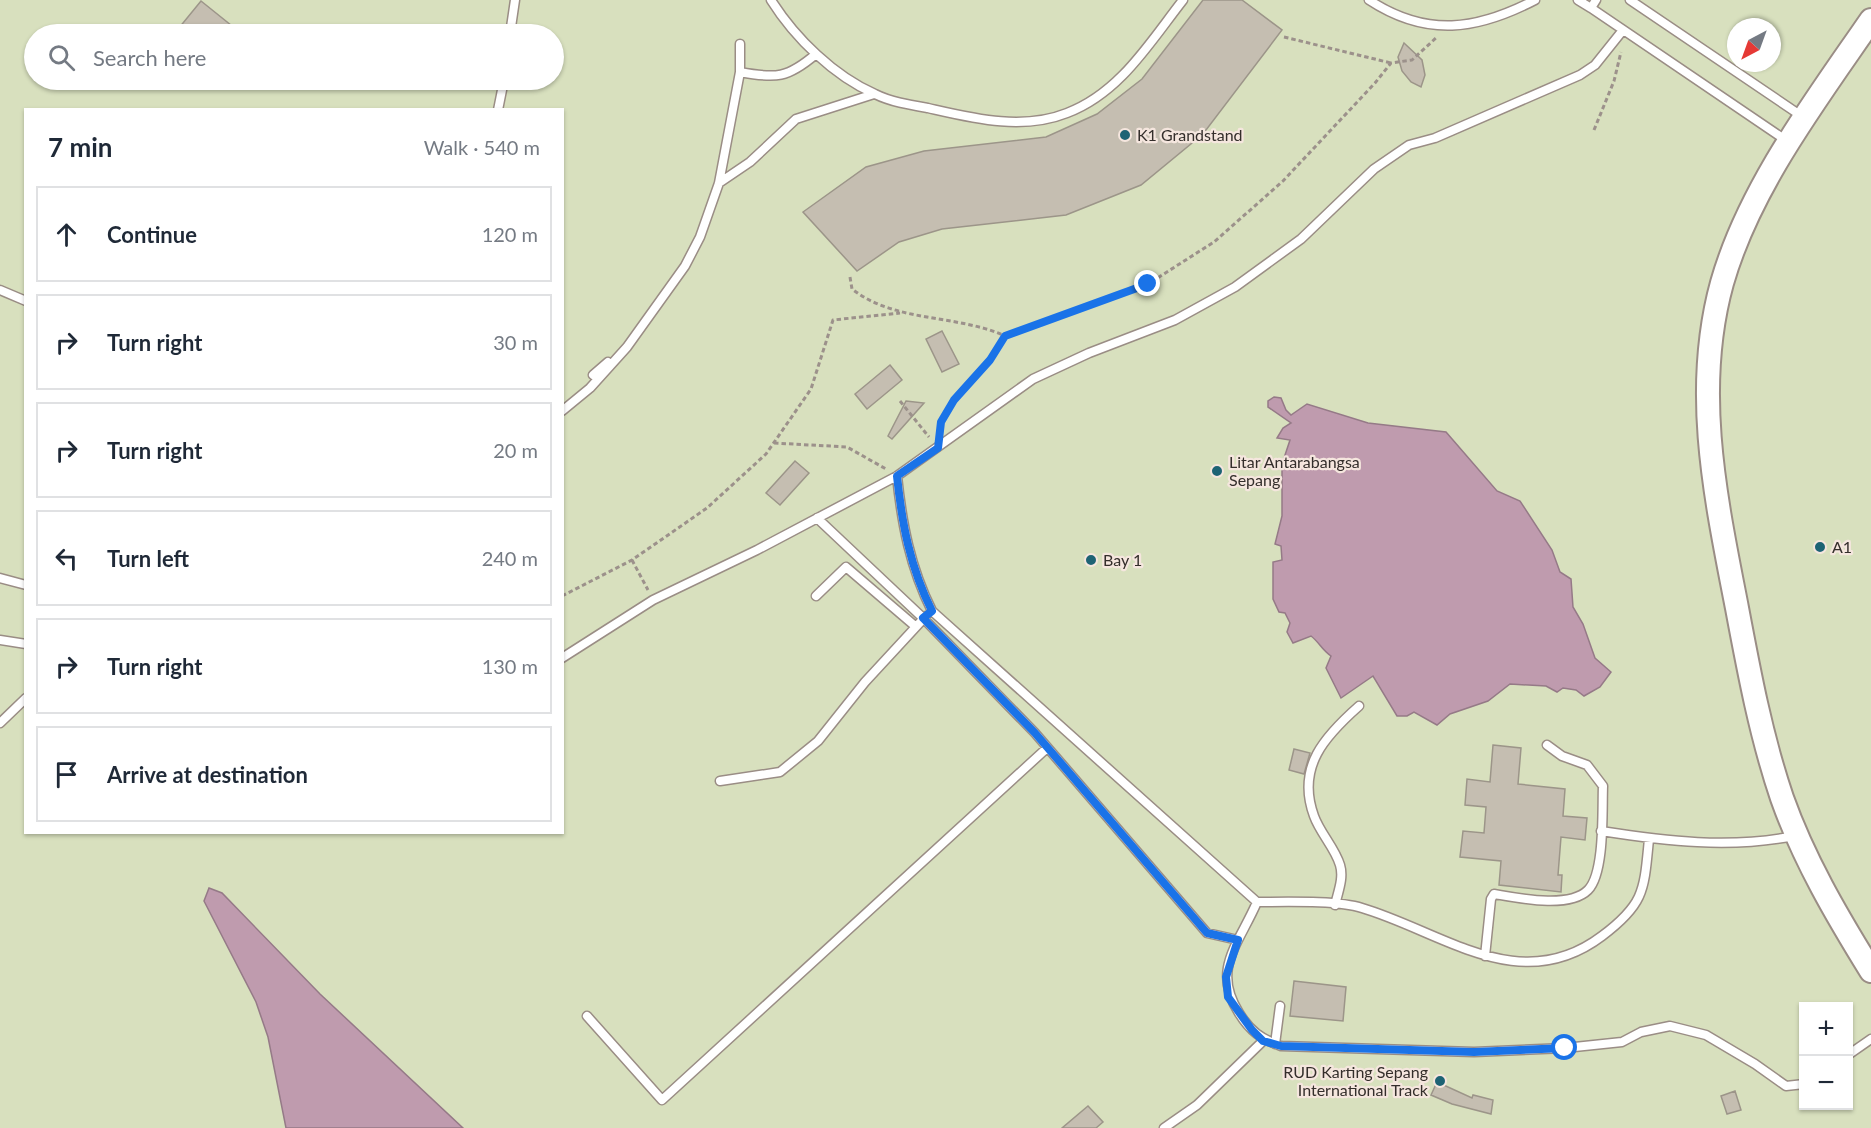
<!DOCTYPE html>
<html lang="en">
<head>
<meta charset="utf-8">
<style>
  body { margin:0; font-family:Lato,sans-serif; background:#f2f2f3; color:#1f2937 }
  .controls { position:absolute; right:18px; bottom:18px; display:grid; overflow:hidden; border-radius:0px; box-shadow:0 2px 4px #0004 }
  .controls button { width:54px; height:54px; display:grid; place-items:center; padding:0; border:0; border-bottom:2px solid #e0e1e3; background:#fff; color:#1f2937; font:30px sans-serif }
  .compass { position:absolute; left:1727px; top:18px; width:54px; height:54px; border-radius:50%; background:#fff; box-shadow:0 2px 4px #0004; rotate:221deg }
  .stop { position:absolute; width:18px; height:18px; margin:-14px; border:4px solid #1a73e8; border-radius:50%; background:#fff }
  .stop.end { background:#1a73e8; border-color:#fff; box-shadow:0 2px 6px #0008 }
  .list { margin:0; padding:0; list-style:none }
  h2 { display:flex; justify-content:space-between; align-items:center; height:78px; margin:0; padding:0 24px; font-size:26px }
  h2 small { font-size:20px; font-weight:400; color:#747a83 }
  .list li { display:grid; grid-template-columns:39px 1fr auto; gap:18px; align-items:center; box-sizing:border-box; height:96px; margin:0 12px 12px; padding:0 12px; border:2px solid #e0e1e3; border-radius:0px }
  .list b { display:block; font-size:22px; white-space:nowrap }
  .list em { font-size:20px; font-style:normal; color:#747a83 }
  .icon { flex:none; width:33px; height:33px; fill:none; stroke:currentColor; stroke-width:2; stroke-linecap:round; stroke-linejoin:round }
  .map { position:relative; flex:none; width:1871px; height:1128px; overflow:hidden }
  .search { position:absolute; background:#fff; box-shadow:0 2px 4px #0004; left:24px; top:24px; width:540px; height:66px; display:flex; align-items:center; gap:15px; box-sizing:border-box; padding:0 21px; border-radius:33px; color:#747a83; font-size:22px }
  .panel { position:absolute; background:#fff; box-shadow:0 2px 4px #0004; left:24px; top:108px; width:540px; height:726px; border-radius:0px }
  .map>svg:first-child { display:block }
  .green { fill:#d8e0be; fill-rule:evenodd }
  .water { fill:#bf9bae; stroke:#957a87; stroke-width:1.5 }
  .building { fill:#c5beb1; stroke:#9c9589; stroke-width:1.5 }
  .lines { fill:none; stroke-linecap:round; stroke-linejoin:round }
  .lane-casing { stroke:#9a8d85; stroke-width:11 }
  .secondary-casing { stroke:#9a8d85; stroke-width:26 }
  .path { stroke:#9c918b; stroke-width:3; stroke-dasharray:4.5 3; stroke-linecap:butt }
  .lane { stroke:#fff; stroke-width:8 }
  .secondary { stroke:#fff; stroke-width:22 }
  .route { stroke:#1a73e8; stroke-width:8 }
  .poi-dot { fill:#1d6374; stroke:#f5e6de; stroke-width:2 }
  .labels { text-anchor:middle; stroke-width:4.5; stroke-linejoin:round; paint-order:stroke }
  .poi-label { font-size:16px; fill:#342e2b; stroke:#f5e6de; text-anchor:start }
</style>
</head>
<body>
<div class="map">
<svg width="1871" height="1128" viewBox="0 0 1871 1128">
  <rect width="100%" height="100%" fill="#f5e6de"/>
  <path class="green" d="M0,0H1871V1128H0ZM1736,27H1772V63H1736ZM34,34H554V80H34ZM26,110H562V832H26ZM1804,1006H1848V1106H1804Z"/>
  <path class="water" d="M1274,397L1281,398L1286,410L1291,415L1307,404L1368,423L1446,432L1497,491L1520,501L1552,550L1560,572L1571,579L1573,607L1583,624L1595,658L1611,672L1600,687L1584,696L1576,690L1563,688L1557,692L1546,686L1510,684L1488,701L1450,714L1437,725L1414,712L1407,716H1397L1373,676L1341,698L1326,668L1331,656C1322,650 1319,642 1311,636L1293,643L1287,632L1290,623L1285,613L1279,612L1273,599V562L1282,560L1281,546L1275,544L1282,516V464L1290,440L1277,438L1283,428L1291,423L1268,407V401Z
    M209,888L222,893L320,994L463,1128H286L268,1037L256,1002L204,901Z"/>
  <path class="building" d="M1203,0H1242L1282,30L1203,134L1141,185L1066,215L942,229L899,242L857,271L803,212L866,167L924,151L1046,137L1097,114L1142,79Z
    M201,1L242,34H174Z
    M1404,43L1422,60L1425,75L1421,87L1411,82L1402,71L1398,57Z
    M942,331L959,364L942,372L926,339Z
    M890,365L902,380L867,409L855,394Z
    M906,401L924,403L892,439L888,436Z
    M795,461L809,473L780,505L766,493Z
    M1493,745L1521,748L1518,784L1565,789L1563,816L1587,818L1585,840L1561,837L1558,875H1562L1561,892L1499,885L1501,861L1460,857L1463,831L1484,833L1486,807L1465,805L1467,779L1490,782Z
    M1294,749L1310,753L1304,774L1289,770Z
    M1294,981L1346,987L1343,1021L1290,1016Z
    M1437,1082L1472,1098L1473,1095L1493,1100L1491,1114L1452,1104L1431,1095Z
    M1735,1091L1741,1110L1727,1114L1721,1096Z
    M1088,1106L1103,1122L1096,1128H1062Z"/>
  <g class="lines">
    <g class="lane-casing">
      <path id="lane" d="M771,0C795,38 834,76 875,94C891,102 910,105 928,108C972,118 1022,131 1067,113C1120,93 1150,42 1183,0
        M1369,0C1427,38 1477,30 1535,0
        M1578,0L1591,8
        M1596,0L1591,8L1787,141
        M1630,0L1803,117
        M510,34L515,0
        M740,72C776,79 788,78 816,54
        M498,110L504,80
        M719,183L750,162L796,119L874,94
        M0,290L26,301
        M593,375L608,362
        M562,411L590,388L627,347L685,266L700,237L719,183L740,72V44
        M897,476C902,524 910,567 932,611L1257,902C1239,944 1211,969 1239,1013C1250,1031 1261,1039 1281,1046L1474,1052L1565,1048L1622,1042L1641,1032L1670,1026L1706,1035L1755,1064L1786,1086L1804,1084
        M817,518L923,618L1035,733L1207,933L1238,940
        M0,578L26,585
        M816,596L846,567L915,626
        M0,640L26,644
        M562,658L653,600L757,550L897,476L1033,379L1089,353L1175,320L1235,287L1301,239L1374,169L1409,145L1435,138L1580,75L1595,65L1623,30
        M0,723L26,698
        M720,781L780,772L818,741L865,682L926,616
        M1601,831C1666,841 1729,849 1794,836
        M1257,902C1283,902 1337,900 1362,908C1443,932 1520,998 1602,936C1645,904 1644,890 1649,839
        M1335,905C1338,892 1344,878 1340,865C1335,848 1320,833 1314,816C1296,767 1325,736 1359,706
        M1485,956L1491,899L1494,894C1518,898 1569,909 1588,890C1605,873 1602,810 1603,786L1587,765L1562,756L1547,745
        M587,1016L662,1100L1047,748
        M1275,1044L1280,1006
        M1848,1055L1871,1039
        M1164,1128L1197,1105L1263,1041"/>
    </g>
    <g class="secondary-casing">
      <path id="secondary" d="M1871,20C1816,100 1749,188 1722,283C1692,391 1716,500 1737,608C1749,672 1761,736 1782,798C1804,860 1837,916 1871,971"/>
    </g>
    <path class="path" d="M1284,37L1391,63
      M1594,130L1614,81L1621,52
      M850,277L852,289C895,323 957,314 1005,336L1148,284L1214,242L1283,181L1375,83L1391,63L1412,60L1437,37
      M900,401L929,437
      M940,431C945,392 988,370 1005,337
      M774,443L847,447L886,469
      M632,560L648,590
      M562,596L632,560L707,508L766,454L811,389L833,320L900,313"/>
    <use href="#lane" class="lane"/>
    <use href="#secondary" class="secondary"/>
  </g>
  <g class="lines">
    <path class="route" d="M1148,284L1005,336L990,360L954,400L941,422L938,448L897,476C902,524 910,567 932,611L923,618L1035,733L1207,933L1238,940L1226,977L1228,997L1252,1030L1263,1041L1281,1046L1474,1052L1565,1048"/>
  </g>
  <g class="poi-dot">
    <circle cx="1125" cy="135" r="6"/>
    <circle cx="1217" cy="471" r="6"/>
    <circle cx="1820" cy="547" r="6"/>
    <circle cx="1091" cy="560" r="6"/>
    <circle cx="1440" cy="1081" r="6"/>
  </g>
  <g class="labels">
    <g class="poi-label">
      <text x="1137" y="141">K1 Grandstand</text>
      <text x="1229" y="468">Litar Antarabangsa<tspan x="1229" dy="18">Sepang</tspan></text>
      <text x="1832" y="553">A1</text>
      <text x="1103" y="566">Bay 1</text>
      <text x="1428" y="1078" text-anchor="end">RUD Karting Sepang<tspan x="1428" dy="18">International Track</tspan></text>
    </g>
  </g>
</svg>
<div class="controls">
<button>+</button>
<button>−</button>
</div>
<svg class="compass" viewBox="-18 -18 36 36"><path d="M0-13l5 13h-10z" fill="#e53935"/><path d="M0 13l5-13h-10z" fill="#747a83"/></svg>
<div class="stop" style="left:1565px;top:1048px"></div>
<div class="stop end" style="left:1148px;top:284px"></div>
<div class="search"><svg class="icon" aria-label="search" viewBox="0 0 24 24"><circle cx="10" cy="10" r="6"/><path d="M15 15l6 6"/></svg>Search here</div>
<section class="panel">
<h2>7 min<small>Walk · 540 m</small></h2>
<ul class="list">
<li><svg class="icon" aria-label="ahead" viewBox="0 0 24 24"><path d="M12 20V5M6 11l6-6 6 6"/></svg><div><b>Continue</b></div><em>120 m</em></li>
<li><svg class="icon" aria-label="right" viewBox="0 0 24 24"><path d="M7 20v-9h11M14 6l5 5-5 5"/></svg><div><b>Turn right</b></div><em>30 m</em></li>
<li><svg class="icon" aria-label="right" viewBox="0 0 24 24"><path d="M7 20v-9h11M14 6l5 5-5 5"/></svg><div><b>Turn right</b></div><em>20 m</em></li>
<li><svg class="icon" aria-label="left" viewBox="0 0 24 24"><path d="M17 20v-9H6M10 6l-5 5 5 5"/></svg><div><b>Turn left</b></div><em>240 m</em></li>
<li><svg class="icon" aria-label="right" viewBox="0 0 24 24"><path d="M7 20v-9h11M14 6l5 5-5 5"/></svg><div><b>Turn right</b></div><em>130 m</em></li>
<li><svg class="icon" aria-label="arrive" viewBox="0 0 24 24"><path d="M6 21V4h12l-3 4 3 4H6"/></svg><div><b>Arrive at destination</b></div></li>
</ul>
</section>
</div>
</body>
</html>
